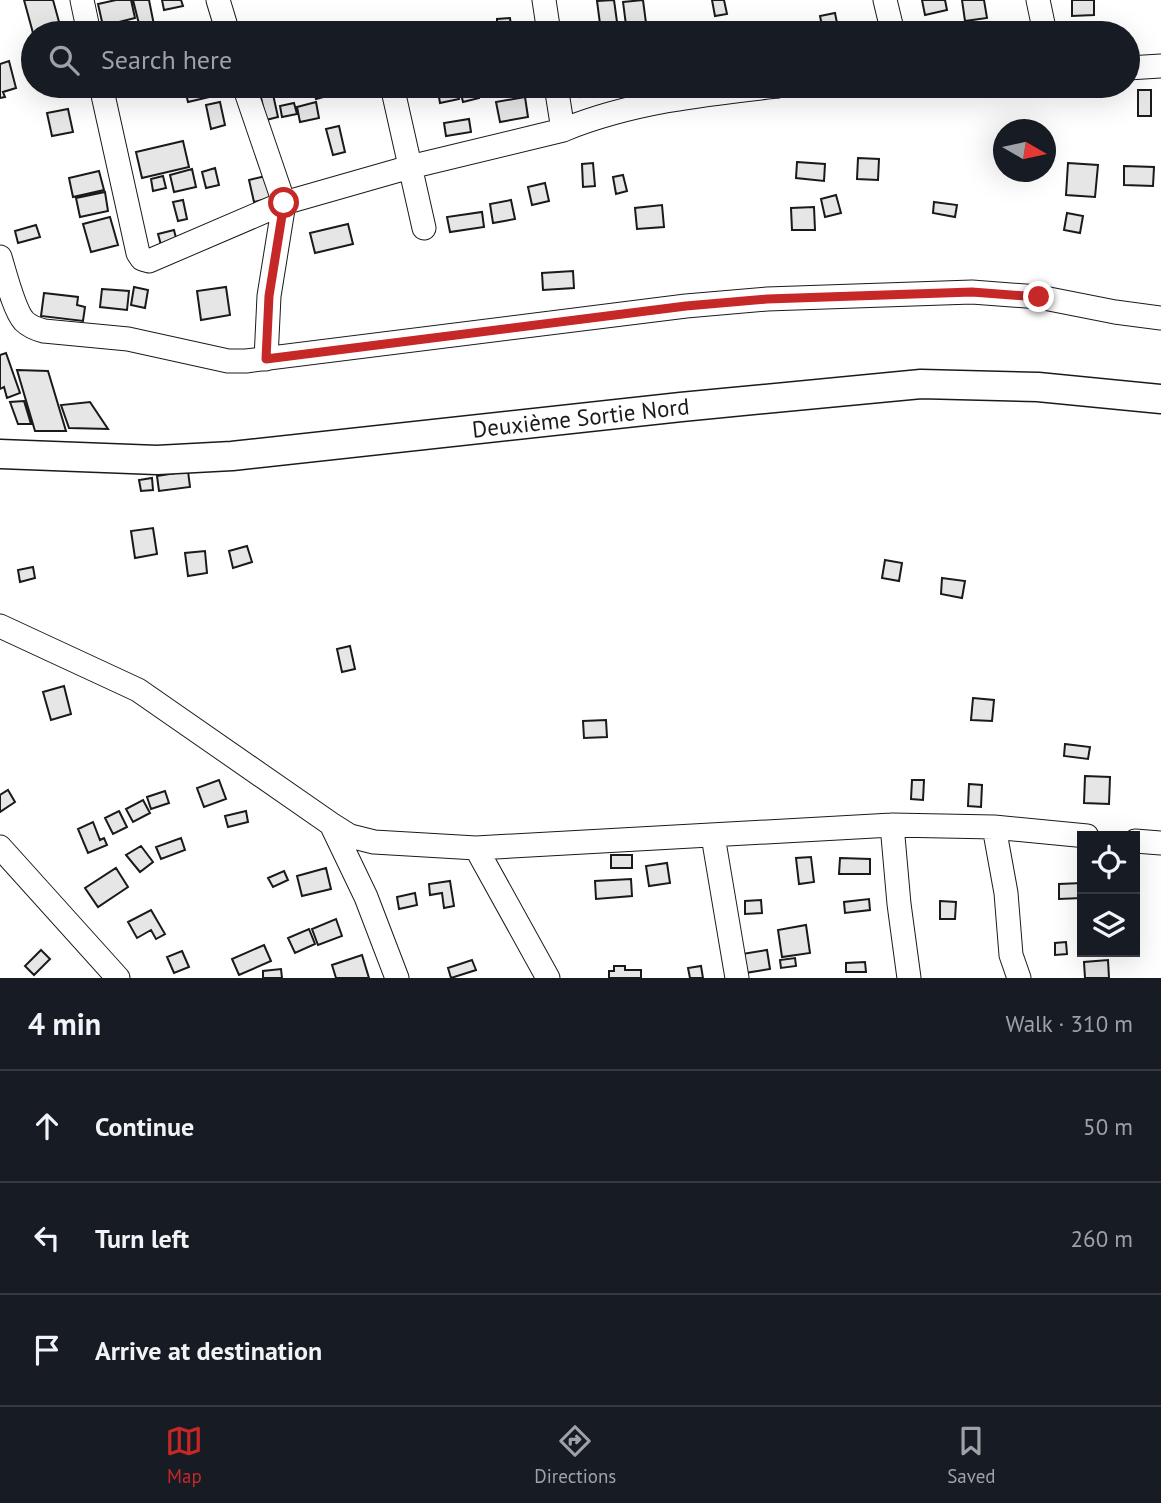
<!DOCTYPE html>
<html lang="en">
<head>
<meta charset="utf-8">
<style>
  body { margin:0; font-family:"PT Sans",sans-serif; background:#242831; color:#f1f3f6 }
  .controls { position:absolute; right:21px; bottom:21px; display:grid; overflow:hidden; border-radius:0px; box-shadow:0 7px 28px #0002 }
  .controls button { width:63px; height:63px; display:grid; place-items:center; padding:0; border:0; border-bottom:2px solid #363941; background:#171b24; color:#f1f3f6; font:35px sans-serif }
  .compass { position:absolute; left:993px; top:119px; width:63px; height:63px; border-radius:50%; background:#171b24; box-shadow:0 7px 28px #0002; rotate:99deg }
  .stop { position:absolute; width:21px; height:21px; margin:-16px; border:5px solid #c62828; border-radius:50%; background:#fff }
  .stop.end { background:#c62828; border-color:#fff; box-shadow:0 2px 7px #0008 }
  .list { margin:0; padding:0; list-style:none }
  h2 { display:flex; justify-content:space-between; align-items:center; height:91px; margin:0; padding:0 28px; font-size:30px }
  h2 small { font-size:23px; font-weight:400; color:#9ea1a6 }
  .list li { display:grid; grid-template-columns:46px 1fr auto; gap:21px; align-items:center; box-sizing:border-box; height:112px; padding:0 28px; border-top:2px solid #363941 }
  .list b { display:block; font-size:26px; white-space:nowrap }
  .list em { font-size:23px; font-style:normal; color:#9ea1a6 }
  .icon { flex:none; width:38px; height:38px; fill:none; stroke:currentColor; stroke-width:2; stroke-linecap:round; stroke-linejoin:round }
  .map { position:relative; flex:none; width:1161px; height:978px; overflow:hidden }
  .search { position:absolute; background:#171b24; box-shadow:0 7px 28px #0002; left:21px; right:21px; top:21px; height:77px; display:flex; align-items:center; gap:18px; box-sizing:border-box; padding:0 24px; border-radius:38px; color:#9ea1a6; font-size:26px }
  .sheet { height:427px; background:#171b24 }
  nav { display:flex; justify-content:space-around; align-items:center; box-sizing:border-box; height:98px; border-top:2px solid #363941; background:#171b24; font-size:19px; color:#9ea1a6 }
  nav a { display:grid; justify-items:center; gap:4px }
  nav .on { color:#c62828 }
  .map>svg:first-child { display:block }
  .building { fill:#e6e6e6; stroke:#1a1a1a; stroke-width:2 }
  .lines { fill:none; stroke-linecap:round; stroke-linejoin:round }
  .minor-casing { stroke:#1a1a1a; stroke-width:25 }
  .major-casing { stroke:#1a1a1a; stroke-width:31 }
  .minor { stroke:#fff; stroke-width:23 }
  .major { stroke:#fff; stroke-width:28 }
  .route { stroke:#c62828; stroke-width:9 }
  .labels { text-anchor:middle; stroke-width:5; stroke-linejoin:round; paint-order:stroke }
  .street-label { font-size:23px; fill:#1a1a1a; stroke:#fff }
</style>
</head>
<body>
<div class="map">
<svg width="1161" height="978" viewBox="0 0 1161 978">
  <rect width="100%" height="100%" fill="#fff"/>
  <path class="building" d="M24,0H53L61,29L48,33H33Z
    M116,0H131L135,18L103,26L98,4Z
    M133,0H149L154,25L140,28Z
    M162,0H181L183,6L164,10Z
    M614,0L617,22L600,24L597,1Z
    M643,0L646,23L626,25L623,2Z
    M712,0H724L727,14L715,16Z
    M922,0H945L947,10L925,15Z
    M962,0H984L987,18L965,21Z
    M1072,0H1094V15L1072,16Z
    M835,13L837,23L822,26L820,16Z
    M510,18L511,26L521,25L522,33H489V27L497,26V19Z
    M9,61L16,88L3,92L5,97L0,98V64Z
    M184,86H220L222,94L188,102Z
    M312,86H324L327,96L316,99Z
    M437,86H456L459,99L440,103Z
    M459,86H477L479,98L463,102Z
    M511,86H537L538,92L513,96Z
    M578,86H597L599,93L581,97Z
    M272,90L278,117L266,120L260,93Z
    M1138,90H1151V116H1138Z
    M525,97L528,117L500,122L496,102Z
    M220,102L225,125L211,129L206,105Z
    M316,102L319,118L300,122L297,107Z
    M294,103L297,114L282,117L280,106Z
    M68,109L73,132L52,136L47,113Z
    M469,119L471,132L446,136L444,123Z
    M339,126L345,152L333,155L326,129Z
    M183,141L189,167L142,178L136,152Z
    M858,158L879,159L878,180L857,179Z
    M797,162L825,164L824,181L796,178Z
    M593,163L595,186L583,187L582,164Z
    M1068,163L1098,165L1095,197L1066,195Z
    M1124,166L1154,167L1153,186L1124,185Z
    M215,168L219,185L206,188L202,172Z
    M192,169L196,187L174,192L170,175Z
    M99,171L104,190L73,197L69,178Z
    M270,175L275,197L254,202L249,180Z
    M623,175L627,191L616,194L613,177Z
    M163,176L166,188L153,191L151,179Z
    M545,183L549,201L532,205L528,187Z
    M105,192L108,211L80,217L76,198Z
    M836,195L841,213L825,217L821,199Z
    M183,200L187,219L178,221L173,202Z
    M511,200L515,219L493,223L490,204Z
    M934,202L957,205L955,217L933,213Z
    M662,205L664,227L637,229L635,208Z
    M814,207L815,230H792L791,208Z
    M482,212L484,227L450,232L447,217Z
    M1067,213L1083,216L1080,233L1064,230Z
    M110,217L118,245L91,252L83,224Z
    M348,224L353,244L315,253L310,233Z
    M36,225L40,237L18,243L15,231Z
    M174,230L177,242L161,245L158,234Z
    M573,271L574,288L543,290L542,273Z
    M134,287L148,290L145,308L131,305Z
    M226,287L230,315L201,320L197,291Z
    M102,289L129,291L127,310L100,307Z
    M44,293L78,297L77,305L85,307L83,321L41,316Z
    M6,353L20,393L7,398L4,387L0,389V355Z
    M17,370L48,371L66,431H35Z
    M24,401L31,424H18L10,402Z
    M90,402L108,429L69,428L61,405Z
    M188,471L190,487L159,491L157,476Z
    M152,478L153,490L141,491L139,480Z
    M153,528L157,554L135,558L131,531Z
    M247,546L252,562L233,568L229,551Z
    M205,551L207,573L188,576L185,553Z
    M885,560L902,563L899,581L882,578Z
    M33,567L35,578L20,582L18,570Z
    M942,578L965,581L962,598L941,594Z
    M350,646L355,669L342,672L337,649Z
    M64,686L71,714L51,720L43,692Z
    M973,698L994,700L992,721L971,720Z
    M606,720L607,737L584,738L583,721Z
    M1065,744L1090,747L1088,759L1064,756Z
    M1085,776L1110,777L1109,804L1084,803Z
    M219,780L226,799L204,807L197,788Z
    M912,780H924L923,800L911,799Z
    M969,784L982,785L981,807L968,806Z
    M8,790L15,802L0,812V795Z
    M165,791L169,803L151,809L147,797Z
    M143,800L150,813L133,822L126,809Z
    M119,811L127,827L113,834L105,818Z
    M246,811L248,822L228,827L225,816Z
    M93,822L100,840L104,838L107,845L88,853L78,829Z
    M181,838L185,850L161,859L156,847Z
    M141,846L153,862L140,872L126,855Z
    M611,855H632V868H611Z
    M811,857L814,882L799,884L796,858Z
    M840,858L870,859V874H839Z
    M667,863L670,883L649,886L646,866Z
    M116,868L128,887L98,907L85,888Z
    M326,868L331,889L302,896L297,876Z
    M284,871L288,880L273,887L268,878Z
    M631,879L632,896L596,899L595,881Z
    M450,881L454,906L444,908L442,893L430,895L429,884Z
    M1082,883V898L1059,899V884Z
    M415,893L417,905L399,909L397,897Z
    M869,899L870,910L845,913L844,902Z
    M761,900L762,913L745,914V901Z
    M940,901L956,902L955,919H940Z
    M151,910L165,934L156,939L151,930L137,938L128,922Z
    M336,919L342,936L318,945L312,929Z
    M806,925L810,953L782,957L778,930Z
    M309,929L315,944L295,953L288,938Z
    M1066,942L1067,954L1055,955V943Z
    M264,945L271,961L239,975L232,959Z
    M41,950L50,959L34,975L25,966Z
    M767,950L770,969L745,973L742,954Z
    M182,951L189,967L174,973L167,957Z
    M362,955L369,978H336L332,965Z
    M795,958L796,966L781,968L780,960Z
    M472,960L476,970L451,978L448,968Z
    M1108,960L1109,978H1085L1084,962Z
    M865,962L866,972H846V963Z
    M614,966H625V970H641V978H609V971H614Z
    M701,966L703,978H690L688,968Z
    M281,969L282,978H263V971Z"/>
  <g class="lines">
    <g class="minor-casing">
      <path id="minor" d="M82,0L89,33
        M218,0L228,33
        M544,0L549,33
        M885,0L893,33
        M1038,0L1045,33
        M1128,68L1161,66
        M101,86L138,253L142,259L149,261L284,203L410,167L563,130C631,102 706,94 778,86
        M244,86L284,203L269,296L266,359
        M392,86L424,228
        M556,86L563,130
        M0,257C5,273 14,310 24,321C30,327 36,329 44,331L128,339L228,361H246L686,306L767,299L972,292L1039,297L1115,312L1161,318
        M0,626L138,690L331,824L350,836L374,842L476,848L892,825L994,827L1087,836
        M331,824L366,897L397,978
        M892,825L899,904L909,978
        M994,827L1006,893L1011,955L1019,978
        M713,836L737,978
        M1135,841L1161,843
        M0,847L118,978
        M476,848L548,978"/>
    </g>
    <g class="major-casing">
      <g id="major">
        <path id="s1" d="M0,454L157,460L232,456L681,407L921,384L1038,387L1161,399"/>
      </g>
    </g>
    <use href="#minor" class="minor"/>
    <use href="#major" class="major"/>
  </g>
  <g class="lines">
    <path class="route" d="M284,203L269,296L266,359L686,306L767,299L972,292L1039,297"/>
  </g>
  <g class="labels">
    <g class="street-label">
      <text dy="8" stroke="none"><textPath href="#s1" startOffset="583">Deuxième Sortie Nord</textPath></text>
    </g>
  </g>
</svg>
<div class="controls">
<button><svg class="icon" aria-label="locate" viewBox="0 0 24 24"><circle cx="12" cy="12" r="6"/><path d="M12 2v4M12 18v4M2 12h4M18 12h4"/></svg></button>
<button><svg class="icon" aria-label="layers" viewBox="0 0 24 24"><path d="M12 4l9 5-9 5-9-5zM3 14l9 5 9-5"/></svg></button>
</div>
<svg class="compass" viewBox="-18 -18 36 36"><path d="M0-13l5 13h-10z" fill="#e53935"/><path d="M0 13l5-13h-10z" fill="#9ea1a6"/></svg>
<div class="stop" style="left:284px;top:203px"></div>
<div class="stop end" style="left:1039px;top:297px"></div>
<div class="search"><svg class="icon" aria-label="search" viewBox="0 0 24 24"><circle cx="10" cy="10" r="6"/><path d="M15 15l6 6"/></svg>Search here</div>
</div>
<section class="sheet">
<h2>4 min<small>Walk · 310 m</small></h2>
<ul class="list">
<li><svg class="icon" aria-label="ahead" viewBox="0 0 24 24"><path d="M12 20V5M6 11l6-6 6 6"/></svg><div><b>Continue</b></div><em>50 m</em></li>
<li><svg class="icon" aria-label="left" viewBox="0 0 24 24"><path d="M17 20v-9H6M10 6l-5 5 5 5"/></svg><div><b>Turn left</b></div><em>260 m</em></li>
<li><svg class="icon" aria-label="arrive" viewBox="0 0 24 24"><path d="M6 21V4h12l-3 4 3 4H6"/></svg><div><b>Arrive at destination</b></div></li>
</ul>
</section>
<nav>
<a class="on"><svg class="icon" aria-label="map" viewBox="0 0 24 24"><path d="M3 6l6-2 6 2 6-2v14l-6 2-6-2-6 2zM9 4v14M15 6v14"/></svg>Map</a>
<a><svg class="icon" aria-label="directions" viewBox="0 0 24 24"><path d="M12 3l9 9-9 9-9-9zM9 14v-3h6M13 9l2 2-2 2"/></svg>Directions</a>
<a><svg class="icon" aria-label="saved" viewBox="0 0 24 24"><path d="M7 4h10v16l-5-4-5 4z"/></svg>Saved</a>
</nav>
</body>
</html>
